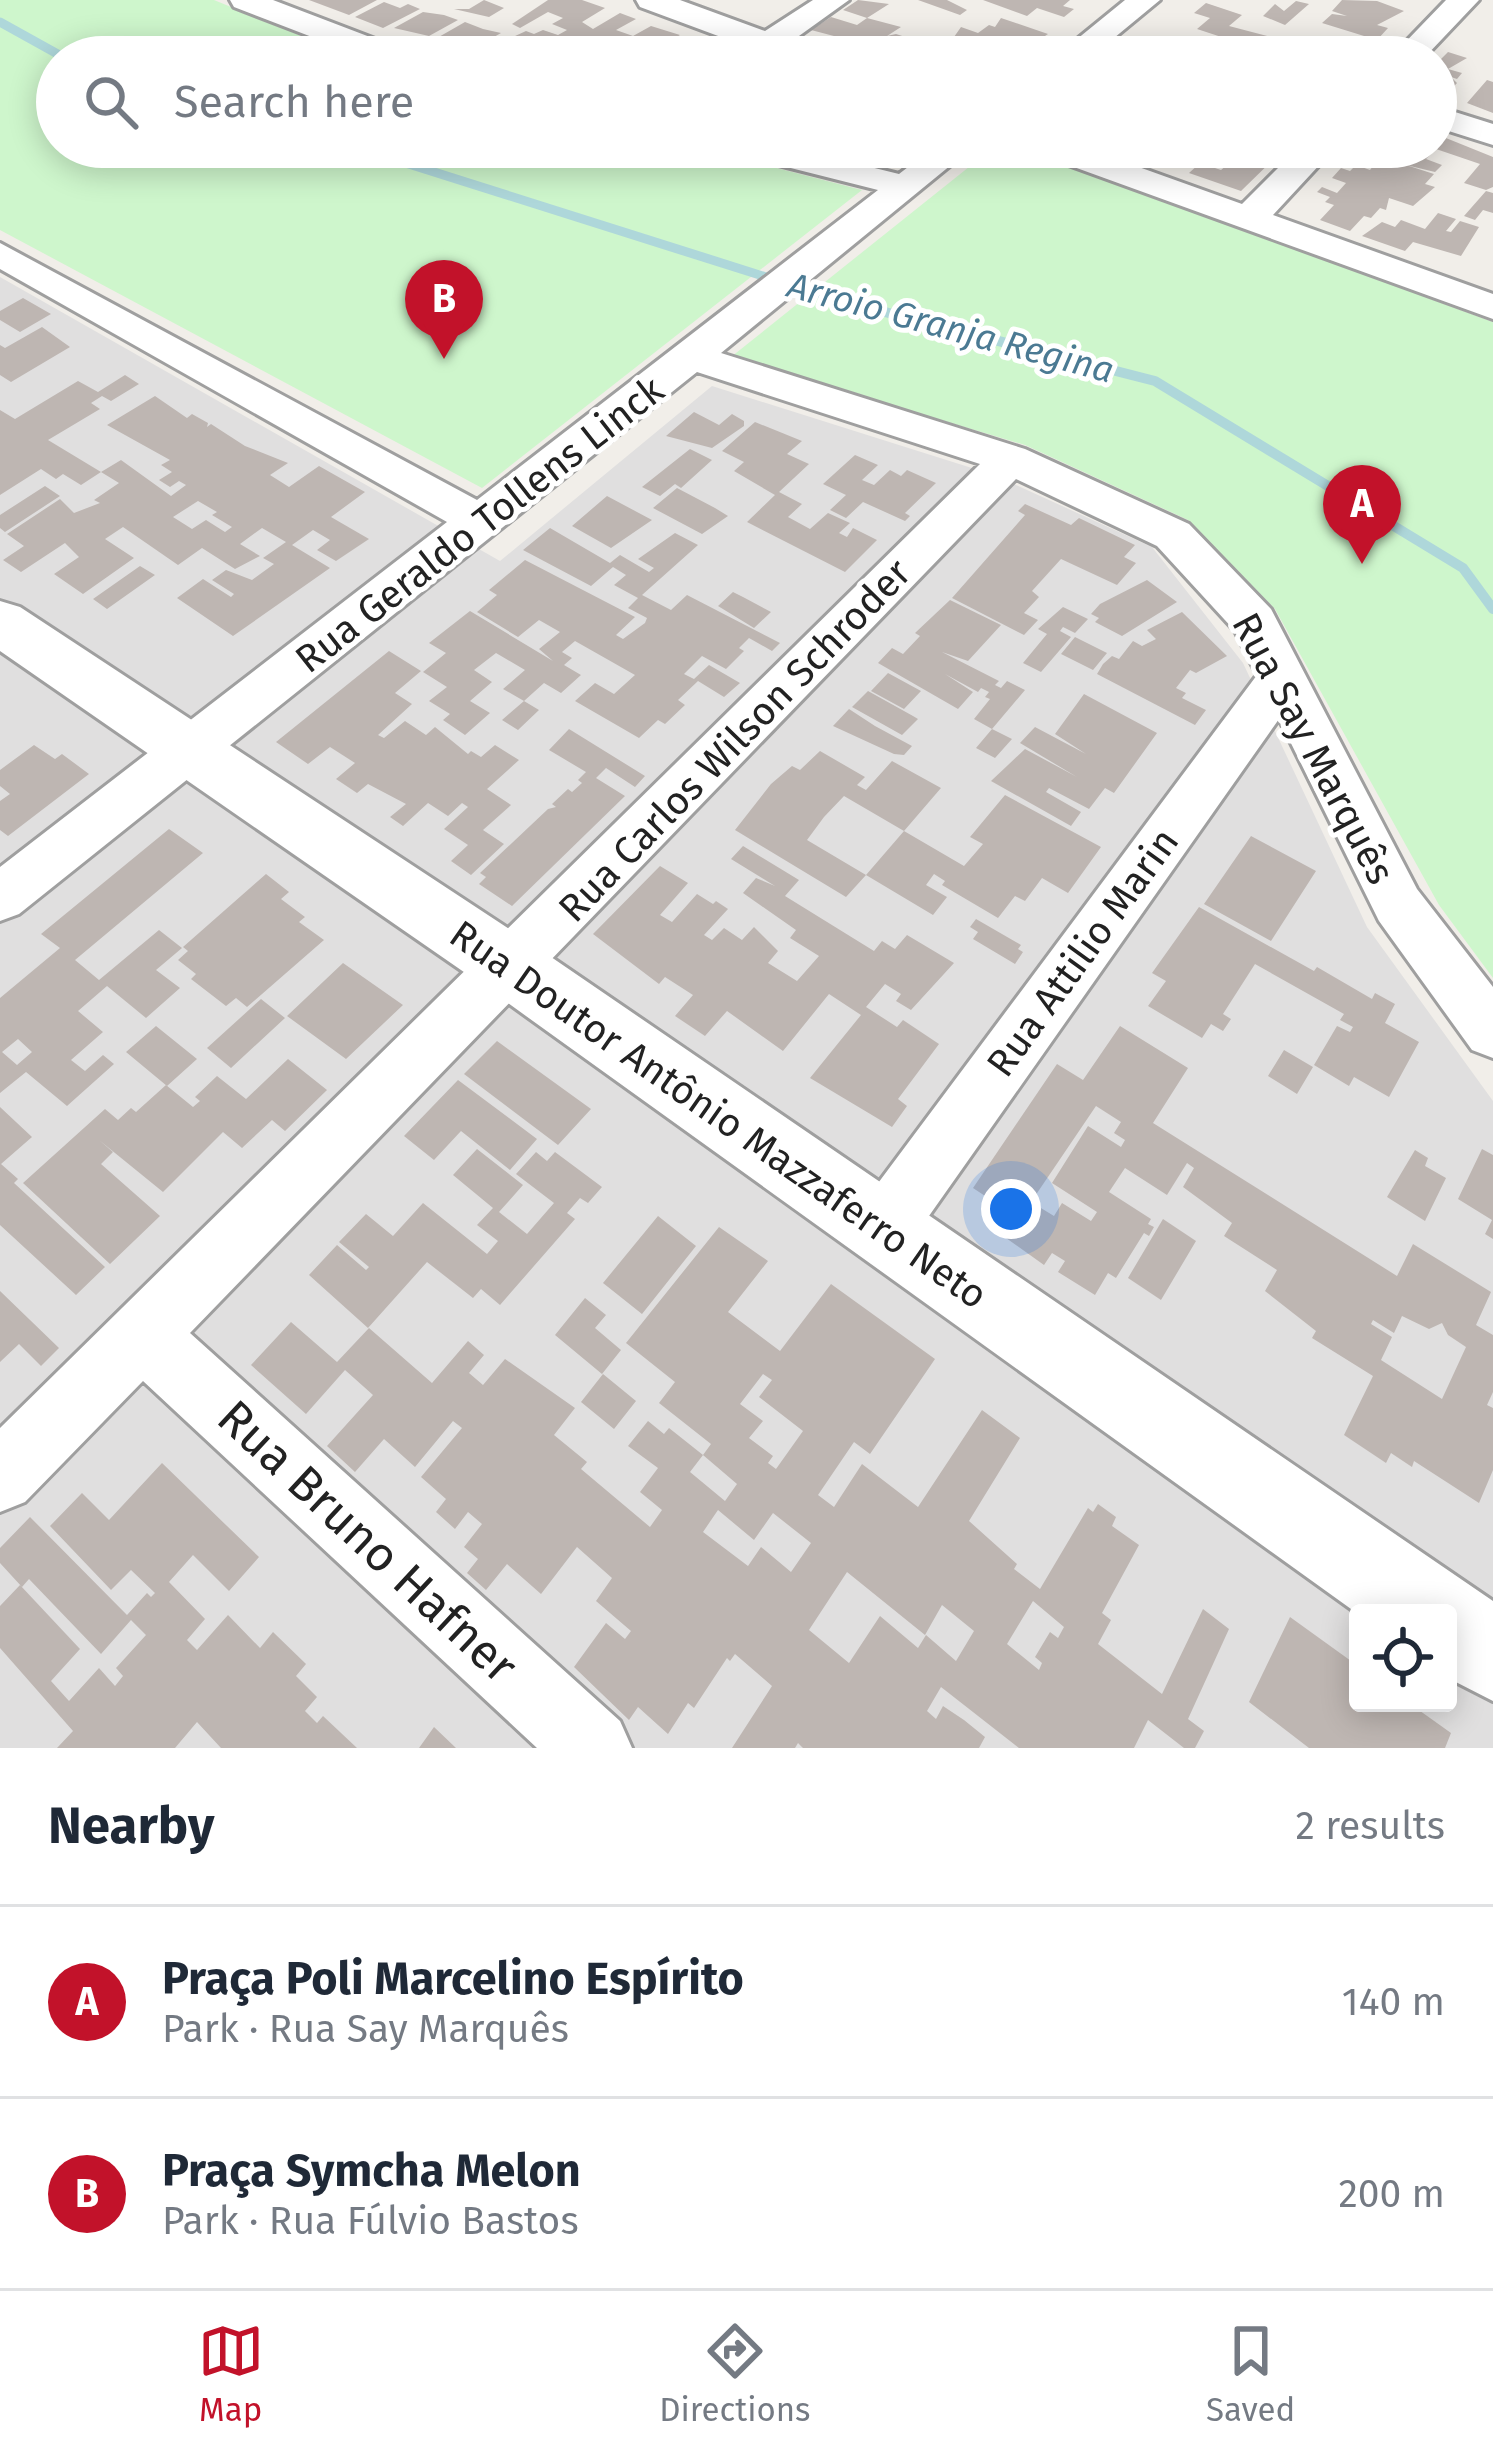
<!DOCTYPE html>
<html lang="en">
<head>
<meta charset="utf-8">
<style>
  body { margin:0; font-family:"Fira Sans",sans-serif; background:#f6f6f7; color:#1f2937 }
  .controls { position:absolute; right:36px; bottom:36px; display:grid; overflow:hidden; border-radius:12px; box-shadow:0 6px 30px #0003 }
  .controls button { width:108px; height:108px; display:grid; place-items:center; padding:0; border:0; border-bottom:3px solid #e0e1e3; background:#fff; color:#1f2937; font:60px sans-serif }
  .you { position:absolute; left:1011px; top:1209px; width:42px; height:42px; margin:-30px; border:9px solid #fff; border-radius:50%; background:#1a73e8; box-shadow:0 0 0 18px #1a73e833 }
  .badge { display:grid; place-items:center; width:78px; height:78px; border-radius:50%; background:#c2122a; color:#fff; font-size:39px; font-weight:700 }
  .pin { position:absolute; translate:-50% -99px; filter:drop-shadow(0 3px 6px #0008) }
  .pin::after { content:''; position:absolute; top:63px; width:42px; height:36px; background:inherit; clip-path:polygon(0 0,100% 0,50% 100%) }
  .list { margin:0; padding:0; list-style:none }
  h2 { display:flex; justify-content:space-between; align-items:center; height:156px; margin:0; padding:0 48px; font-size:51px }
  h2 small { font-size:39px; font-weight:400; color:#747a83 }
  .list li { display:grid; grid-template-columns:78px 1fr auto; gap:36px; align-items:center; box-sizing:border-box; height:192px; padding:0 48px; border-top:3px solid #e0e1e3 }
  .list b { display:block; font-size:45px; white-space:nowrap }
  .list p { margin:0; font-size:39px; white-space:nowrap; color:#747a83 }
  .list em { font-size:39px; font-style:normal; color:#747a83 }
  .icon { flex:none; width:66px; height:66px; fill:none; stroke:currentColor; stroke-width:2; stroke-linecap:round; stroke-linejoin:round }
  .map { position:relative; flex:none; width:1493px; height:1748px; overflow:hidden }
  .search { position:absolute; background:#fff; box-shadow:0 6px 30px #0003; left:36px; right:36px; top:36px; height:132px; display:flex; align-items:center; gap:30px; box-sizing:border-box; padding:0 42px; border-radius:66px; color:#747a83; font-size:45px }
  .sheet { height:540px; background:#fff }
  nav { display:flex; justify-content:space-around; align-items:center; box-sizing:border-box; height:168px; border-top:3px solid #e0e1e3; background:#fff; font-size:33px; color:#747a83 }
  nav a { display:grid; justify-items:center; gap:6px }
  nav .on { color:#c2122a }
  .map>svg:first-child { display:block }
  .residential { fill:#e0dfdf; fill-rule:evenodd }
  .park { fill:#cef6cc }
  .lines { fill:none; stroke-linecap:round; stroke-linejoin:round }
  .stream-far1 { stroke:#aed7da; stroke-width:9 }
  .stream { stroke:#aed7da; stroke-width:10 }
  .building { fill:#beb6b2; fill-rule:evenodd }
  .minor-casing { stroke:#9f9f9f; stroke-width:6 }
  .tertiary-casing { stroke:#9f9f9f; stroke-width:6 }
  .minor { fill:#fff; fill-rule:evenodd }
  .tertiary { fill:#fff; fill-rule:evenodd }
  .labels { text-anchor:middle; stroke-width:10; stroke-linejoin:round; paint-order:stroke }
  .far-water-label { font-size:36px; font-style:italic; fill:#4b7a93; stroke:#fff }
  .street-label { font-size:39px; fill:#222; stroke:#fff }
  .near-street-label { font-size:48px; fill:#222; stroke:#fff }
</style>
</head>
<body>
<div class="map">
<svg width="1493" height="1748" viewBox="0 0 1493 1748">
  <rect width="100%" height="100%" fill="#f1eee9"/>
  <path class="residential" d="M0,277L500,561L712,386L994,475L1152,547L1243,663L1367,927L1493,1101V1748H0ZM1358,1613H1448V1703H1358Z"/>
  <path class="park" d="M0,0H214L352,57H57V147H695L862,190L482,488L0,230Z
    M994,147H1020L1493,322V978L1439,905L1275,609L1188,520L1025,445L731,357Z"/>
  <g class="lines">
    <path class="stream-far1" d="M0,22L63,57
      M355,147L845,302"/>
    <path class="stream" d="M834,299L1155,381L1463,568L1493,609"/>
  </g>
  <path class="building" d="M309,0H377L349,15Z
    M484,0L504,8L489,17L454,9H469Z
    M548,0H582L605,8L582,22L593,29L620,13L636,19L616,30L633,36L651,26L680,35L645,57H623L643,45L628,39L597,57L552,45L548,47L557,51L546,57H469L526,31L534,34L543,30L558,35L567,30L552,24L563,18L548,12L520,28L512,24Z
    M858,0L889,4L867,18L901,27L887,36L896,34L930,45L939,39L952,44L934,57H894L872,46L811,30L831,17L857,25L867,18L843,10Z
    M918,0H947L967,10L960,15Z
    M983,0H1070L1063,6L1074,9L1064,17L1037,8L1027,16Z
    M1342,0L1377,1L1404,11L1377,25L1388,28L1377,40L1322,23L1332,14L1347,16L1332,11Z
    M1296,1L1309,4L1285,25L1263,16L1275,4L1284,11Z
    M384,2L400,8L408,4L420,9L383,28L355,17Z
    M1206,3L1242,15L1229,26L1271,37L1258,49L1197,29L1210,18L1194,13Z
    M423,12L444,15L458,20L429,36L394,28Z
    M1001,18L1048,34L1045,36L1050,38L1043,43L1025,37L1015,45L992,37L982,44L954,37L961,27L978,33L989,25L995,27Z
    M465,22L483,29L501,33L473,49L437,38Z
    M1314,36L1354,48L1351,51L1359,54L1291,57L1311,46L1305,44Z
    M1166,38L1207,51L1216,57L1141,55L1152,46L1163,50L1167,46L1158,44Z
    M1448,52L1467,58L1448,69L1462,73L1457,79L1451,77L1457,83L1443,98L1436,96V64Z
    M1487,80L1493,82V113L1467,103Z
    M1436,134L1493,157V187L1486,190L1464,183L1480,164L1436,149L1426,159L1442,165L1435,172L1406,165L1434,174L1425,184L1435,187L1413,206L1389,198L1386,210L1380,208L1371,218L1364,216L1350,231L1320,220L1334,205L1325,202L1330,197L1317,192L1322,187L1337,193L1346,183L1332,178L1341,168L1350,171L1356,165L1370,170L1373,166L1353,160L1359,154L1377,160L1380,156L1375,152L1379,147H1436Z
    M1162,147H1286L1241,191L1189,173L1200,163L1221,170L1227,165L1207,157L1196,166L1157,151Z
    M1486,191L1493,193V213L1483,210L1475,220L1464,216Z
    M1438,213L1456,219L1446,231L1451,232L1460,221L1479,227L1461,256L1413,242L1405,251L1362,236L1382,222L1395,227L1401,220L1425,229Z
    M23,298L51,314L20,332L0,320V311Z
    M42,327L70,347L11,382L0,375V345L5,348Z
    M125,375L139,384L111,401L102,396L91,403L100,409L48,440L101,472L81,485L63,474L56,479L41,469L0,495V410L15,419L78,381L98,392Z
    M155,396L187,418L192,414L208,423L207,427L211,424L245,446L288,463L270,475L289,487L319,466L365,492L331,517L369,539L336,561L317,550L330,540L313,530L292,545L330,568L233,636L177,598L203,579L231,597L234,594L212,580L226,570L252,580L274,564L263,558L286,542L262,528L240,544L260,556L235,569L202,548L178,565L123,527L105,539L134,558L83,594L54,574L79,557L65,543L21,572L3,560L24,546L7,534L60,499L74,513L100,503L94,500L119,483L101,472L121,460L171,496L186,485L179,481L170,487L159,480L172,472L161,465L170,460L107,425ZM198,501L217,512L212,515L232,527L225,532L206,520L192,529L173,517Z
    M694,412L719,425L732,414L744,421V426L712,448L666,436Z
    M755,422L802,441L787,454L809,464L779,492L802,504L788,517L810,529L828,513L850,523L839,533L847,537L853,528L877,540L845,572L747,522L775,495L734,471L744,462L722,451Z
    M690,449L712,460L681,488L675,484L660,496L642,487Z
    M855,455L878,465L862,480L874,485L890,470L901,476L907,470L936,483L905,513L910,516L905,521L863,502L846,518L830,510L846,495L823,484Z
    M45,486L60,496L5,532L0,528V515Z
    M677,488L715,508L728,516L702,534L653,508Z
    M607,496L652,520L611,548L572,526Z
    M1025,504L1071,525L1079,518L1135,545L1124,557L1136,563L1117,585L1061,559L1032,591L1039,597L1024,613L1038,620L1024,635L952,598L1025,515L1018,511Z
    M550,528L610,563L620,555L649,572L654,568L638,559L675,533L698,545L642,595L671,610L687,595L780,643L772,651L749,638L739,648L744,651L726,669L702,656L684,674L694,679L709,665L740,683L724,697L698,681L678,700L685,705L665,724L658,720L639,738L575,701L595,683L614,694L635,675L575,641L562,652L572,658L564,665L581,675L561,693L544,683L524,701L539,710L518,730L502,720L524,701L503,689L525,670L496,653L474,670L492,682L470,701L490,713L465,735L443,720L450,714L429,701L447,687L423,672L446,653L429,643L470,611L553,661L539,649L560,632L539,620L518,637L477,612L497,595L489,590L525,560L635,617L616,635L623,639L645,623L647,618L628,608L638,598L614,585L626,575L613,567L591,586L523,550Z
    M140,566L155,575L107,609L93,599Z
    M1147,580L1177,602L1122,636L1095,622L1099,618L1091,614L1100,604Z
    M733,592L743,597L771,612L754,628L718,606Z
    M950,600L1001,625L968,661L942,652L999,681L995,685L1001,688L1007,681L1025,690L992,729L1012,739L995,758L976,748L992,729L974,719L990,699L985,697L989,692L981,688L978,692L945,674L973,692L958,709L878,663L892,648L903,654L920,636L915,633Z
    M1063,607L1088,619L1075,633L1063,627L1060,631L1071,637L1041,672L1023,663L1047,634L1038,629Z
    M1182,612L1227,656L1196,673L1190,670L1176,688L1186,693L1182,698L1206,710L1195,725L1097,674L1103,664L1112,656L1119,659L1133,641L1142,646L1156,639L1147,630Z
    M1075,637L1107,653L1093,670L1061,654Z
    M389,651L421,671L395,693L412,704L378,735L384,738L405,721L426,735L435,727L468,754L471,751L481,757L495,745L519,760L487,789L511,805L483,830L504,844L471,875L451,861L468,845L444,829L468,807L462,803L448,816L428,803L403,826L390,817L406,804L368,784L357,793L336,779L355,763L330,747L308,764L276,742Z
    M888,673L921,691L904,709L871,691Z
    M868,691L913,716L918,719L902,735L852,707Z
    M1084,694L1157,733L1114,793L1105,788L1089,809L1049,788L1046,792L1081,812L1071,826L991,781L1025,749L1077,777L1020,743L1035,727L1086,754L1055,734Z
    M849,709L875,726L912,746L904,755L894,754L833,726Z
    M569,729L645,776L635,787L606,768L596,778L625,796L512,906L479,884L486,877L480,873L548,809L556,807L552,804L568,789L572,792L582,783L578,780L586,772L549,750Z
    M34,745L55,759L62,754L89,774L8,836L0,830V801L10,794L0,786V770Z
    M820,751L865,777L857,785L866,790L892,761L941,788L904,831L844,796L824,817L807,840L866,875L846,897L735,830L771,784L792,766L800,770Z
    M1005,795L1101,847L1068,893L1042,878L1025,901L1015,896L998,918L942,885L945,881L934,874L926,885L947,897L933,915L866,875L904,831L964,866L983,844L970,837Z
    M169,829L203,853L75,960L99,980L159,930L182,948L156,970L180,988L146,1018L107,986L78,1011L103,1032L71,1060L85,1071L103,1055L114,1064L67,1106L26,1072L0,1093V998L60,948L41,934ZM18,1039L32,1052L17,1065L2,1052Z
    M1251,836L1316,871L1271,941L1204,904Z
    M743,846L799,880L785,896L874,951L882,941L895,949L907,935L954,963L911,1010L896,1001L901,994L885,984L866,1007L897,1027L903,1020L939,1044L898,1099L907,1106L892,1127L810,1078L861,1015L829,994L783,1051L727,1011L705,1036L675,1016L693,995L665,977L659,984L593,934L660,866L688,883L660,915L672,922L697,894L713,904L716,901L728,909L704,935L712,940L724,928L742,940L754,927L778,951L768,963L797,981L819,956L790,938L796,930L743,893L756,878L775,886L731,859Z
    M266,874L289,892L281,899L305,917L299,922L324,940L247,1007L236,998L226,1006L191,979L196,974L178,960L188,951L183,947Z
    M1199,907L1314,971L1317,967L1372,999L1375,993L1395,1004L1385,1023L1419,1042L1389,1097L1354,1077L1349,1086L1314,1065L1337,1026L1350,1032L1353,1027L1340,1020L1344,1014L1255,964L1223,1014L1231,1019L1223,1031L1211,1024L1202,1038L1148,1006L1166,981L1152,973Z
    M976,919L1021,945L1018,949L1023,952L1015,964L973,939L978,932L970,927Z
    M343,963L403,1005L346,1059L287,1016Z
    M261,999L285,1018L231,1068L207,1048Z
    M156,1026L197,1059L167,1086L126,1052Z
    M1120,1026L1188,1068L1153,1123L1397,1276L1413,1244L1491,1292L1476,1325L1493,1335V1392L1487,1405L1493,1408V1470L1479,1503L1414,1461L1412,1467L1391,1453L1386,1463L1344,1435L1373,1376L1312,1338L1316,1331L1265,1291L1277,1270L1224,1236L1232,1223L1183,1187L1194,1168L1187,1163L1167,1195L1125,1168L1109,1192L1151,1219L1148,1224L1154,1227L1149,1236L1144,1233L1116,1278L1108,1273L1095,1295L1058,1272L1065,1261L1052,1253L1044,1265L1006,1238L1020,1219L973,1188L1057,1064L1083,1080ZM1096,1106L1121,1122L1114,1133L1125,1140L1121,1147L1088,1126L1052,1183L1097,1212L1091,1221L1062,1203L1054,1216L1031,1202ZM1402,1316L1429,1329L1442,1323L1448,1335L1466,1347L1442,1399L1381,1360L1392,1337L1371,1324L1373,1320L1394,1333Z
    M497,1041L591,1109L558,1145L464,1074Z
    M1284,1050L1313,1067L1297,1094L1268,1076Z
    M288,1059L327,1090L285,1131L272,1120L242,1148L223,1132L163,1192L99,1140L113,1152L101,1164L160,1216L110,1264L23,1183L105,1109L118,1120L131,1108L136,1112L166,1085L193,1107L200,1101L195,1097L217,1076L246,1099Z
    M458,1080L537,1139L510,1170L461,1131L434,1160L404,1136Z
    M0,1107L32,1137L1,1164L18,1179L14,1183L105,1267L76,1295L0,1225Z
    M477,1149L523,1185L499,1212L527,1234L554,1203L516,1174L536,1152L547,1161L555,1152L602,1187L588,1203L580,1198L567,1213L575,1219L500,1305L481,1289L473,1298L427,1262L368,1328L309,1275L337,1245L366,1270L369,1267L339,1242L366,1214L393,1236L423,1203L487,1254L498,1241L477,1225L493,1208L453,1175Z
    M1482,1149L1493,1155V1239L1485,1234L1492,1220L1458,1199Z
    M1415,1150L1428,1158L1425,1166L1446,1178L1425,1221L1387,1197Z
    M658,1216L696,1246L642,1314L603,1283Z
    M1163,1219L1196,1241L1161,1300L1128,1278Z
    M719,1227L768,1261L728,1312L780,1351L831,1284L935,1359L870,1454L854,1442L818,1495L834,1507L862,1464L918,1507L982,1410L1020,1438L969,1521L1017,1564L1014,1569L1040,1589L1088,1508L1093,1512L1098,1504L1116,1517L1112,1526L1139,1545L1102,1613L1111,1620L1098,1644L1162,1694L1203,1609L1229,1629L1188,1719L1204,1731L1195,1748H1184L1148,1720L1134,1748H1019L941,1687L927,1711L936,1719L943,1706L964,1720L985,1737L979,1748H803L798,1743L795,1748H732L772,1686L735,1654L730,1661L727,1658L694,1708L688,1703L668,1734L638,1707L629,1720L574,1667L606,1623L625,1639L631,1631L596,1601L612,1578L577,1547L541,1594L507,1564L486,1590L467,1573L478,1559L464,1547L482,1524L468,1512L455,1529L436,1512L446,1499L421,1477L462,1428L453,1421L415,1467L384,1439L355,1472L327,1446L373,1395L345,1370L306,1414L251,1365L291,1322L337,1362L369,1328L432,1383L468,1341L484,1355L469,1373L483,1385L505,1359L575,1408L554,1435L587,1462L581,1469L650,1527L662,1510L640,1492L658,1468L628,1446L648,1421L664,1434L669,1428L703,1455L690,1472L725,1501L737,1484L703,1455L711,1444L659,1403L675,1382L626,1343ZM763,1374L772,1380L759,1397L803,1431L776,1469L768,1463L773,1456L749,1438L763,1421L740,1404ZM718,1510L754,1540L773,1513L811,1543L791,1572L761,1547L748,1566L703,1532ZM847,1572L925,1635L942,1605L974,1631L956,1661L926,1635L918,1648L880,1616L849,1663L809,1630ZM1033,1601L1064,1627L1058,1638L1050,1632L1035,1657L1042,1663L1039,1670L1007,1644Z
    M0,1291L59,1348L41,1366L19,1344L0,1362Z
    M585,1298L606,1315L595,1328L621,1350L602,1374L555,1335Z
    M603,1374L636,1401L614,1429L581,1402Z
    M162,1463L259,1557L229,1591L193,1555L169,1582L205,1619L187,1640L197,1650L228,1615L260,1648L273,1632L306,1664L296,1676L317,1697L305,1711L317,1723L323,1716L357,1748H221L197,1722L175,1748H57L73,1731L0,1648V1606L20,1585L80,1649L51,1681L69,1701L99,1668L115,1686L123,1676L116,1668L146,1635L131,1620L101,1654L29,1579L22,1587L0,1563V1548L30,1517L127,1615L147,1593L151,1597L155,1593L131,1570L111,1590L50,1526L82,1493L109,1520Z
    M1290,1617L1358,1666V1703H1409L1451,1733L1445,1748H1309L1249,1702Z
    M434,1727L456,1748H419Z"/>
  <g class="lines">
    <g class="minor-casing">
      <path id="minor" d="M230,0H273L404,50L409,57H364L234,7Z
        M636,0H680L765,31L813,0H849L792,41L816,50L821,57H775L640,7Z
        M1125,0H1160L1091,57H1055Z
        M1446,0H1479L1425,57H1391Z
        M1436,106L1493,124V145L1436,127Z
        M730,147H789L899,174L934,147H973L721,353L1025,449L1189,524L1271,609L1417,889L1493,987V1058L1472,1050L1379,921L1279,719L905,1250L883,1258L861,1250L851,1228L861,1206L1257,675L1235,631L1157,546L1016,479L190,1333L620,1721L632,1748H537L143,1381L25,1502L0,1512V1428L980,464L697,372L19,914L0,921V867L447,522L0,269V243L477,500L878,190L735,154Z
        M1033,147H1083L1242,204L1299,147H1336L1273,215L1493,294V319L1038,154Z"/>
    </g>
    <g class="tertiary-casing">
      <path id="tertiary" d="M0,601L20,607L535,946L1493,1601V1701L1448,1678V1613L1358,1614L487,988L0,651Z"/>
    </g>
    <use href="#minor" class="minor"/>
    <use href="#tertiary" class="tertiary"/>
  </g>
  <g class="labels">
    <g class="far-water-label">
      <text transform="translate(951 327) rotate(15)" y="13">Arroio Granja Regina</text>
    </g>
    <g class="street-label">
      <text transform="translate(479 524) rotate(-38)" y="14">Rua Geraldo Tollens Linck</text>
      <text transform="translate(734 740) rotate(-46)" y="14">Rua Carlos Wilson Schroder</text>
      <text transform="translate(1314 748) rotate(62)" y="14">Rua Say Marquês</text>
      <text transform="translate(1082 952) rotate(-54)" y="14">Rua Attilio Marin</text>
      <text transform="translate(719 1114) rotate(35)" y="14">Rua Doutor Antônio Mazzaferro Neto</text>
    </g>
    <g class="near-street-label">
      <text transform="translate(368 1541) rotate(43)" y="17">Rua Bruno Hafner</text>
    </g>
  </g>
</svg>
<div class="controls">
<button><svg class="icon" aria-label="locate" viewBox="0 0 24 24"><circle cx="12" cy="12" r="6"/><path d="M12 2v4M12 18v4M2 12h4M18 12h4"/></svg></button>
</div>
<div class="you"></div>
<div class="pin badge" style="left:1362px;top:564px">A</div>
<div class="pin badge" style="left:444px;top:359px">B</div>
<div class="search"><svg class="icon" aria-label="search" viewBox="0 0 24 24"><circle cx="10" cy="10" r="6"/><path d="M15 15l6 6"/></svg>Search here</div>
</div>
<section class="sheet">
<h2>Nearby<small>2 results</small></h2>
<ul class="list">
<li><span class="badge">A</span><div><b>Praça Poli Marcelino Espírito</b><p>Park · Rua Say Marquês</p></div><em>140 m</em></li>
<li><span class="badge">B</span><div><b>Praça Symcha Melon</b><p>Park · Rua Fúlvio Bastos</p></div><em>200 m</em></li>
</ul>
</section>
<nav>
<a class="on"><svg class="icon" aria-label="map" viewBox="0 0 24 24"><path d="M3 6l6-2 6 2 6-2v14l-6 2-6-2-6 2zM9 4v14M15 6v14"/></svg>Map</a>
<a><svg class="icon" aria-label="directions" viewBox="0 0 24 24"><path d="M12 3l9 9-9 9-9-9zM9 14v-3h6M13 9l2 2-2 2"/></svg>Directions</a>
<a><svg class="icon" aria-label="saved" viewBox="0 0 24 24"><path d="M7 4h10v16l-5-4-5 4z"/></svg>Saved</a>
</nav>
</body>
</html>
